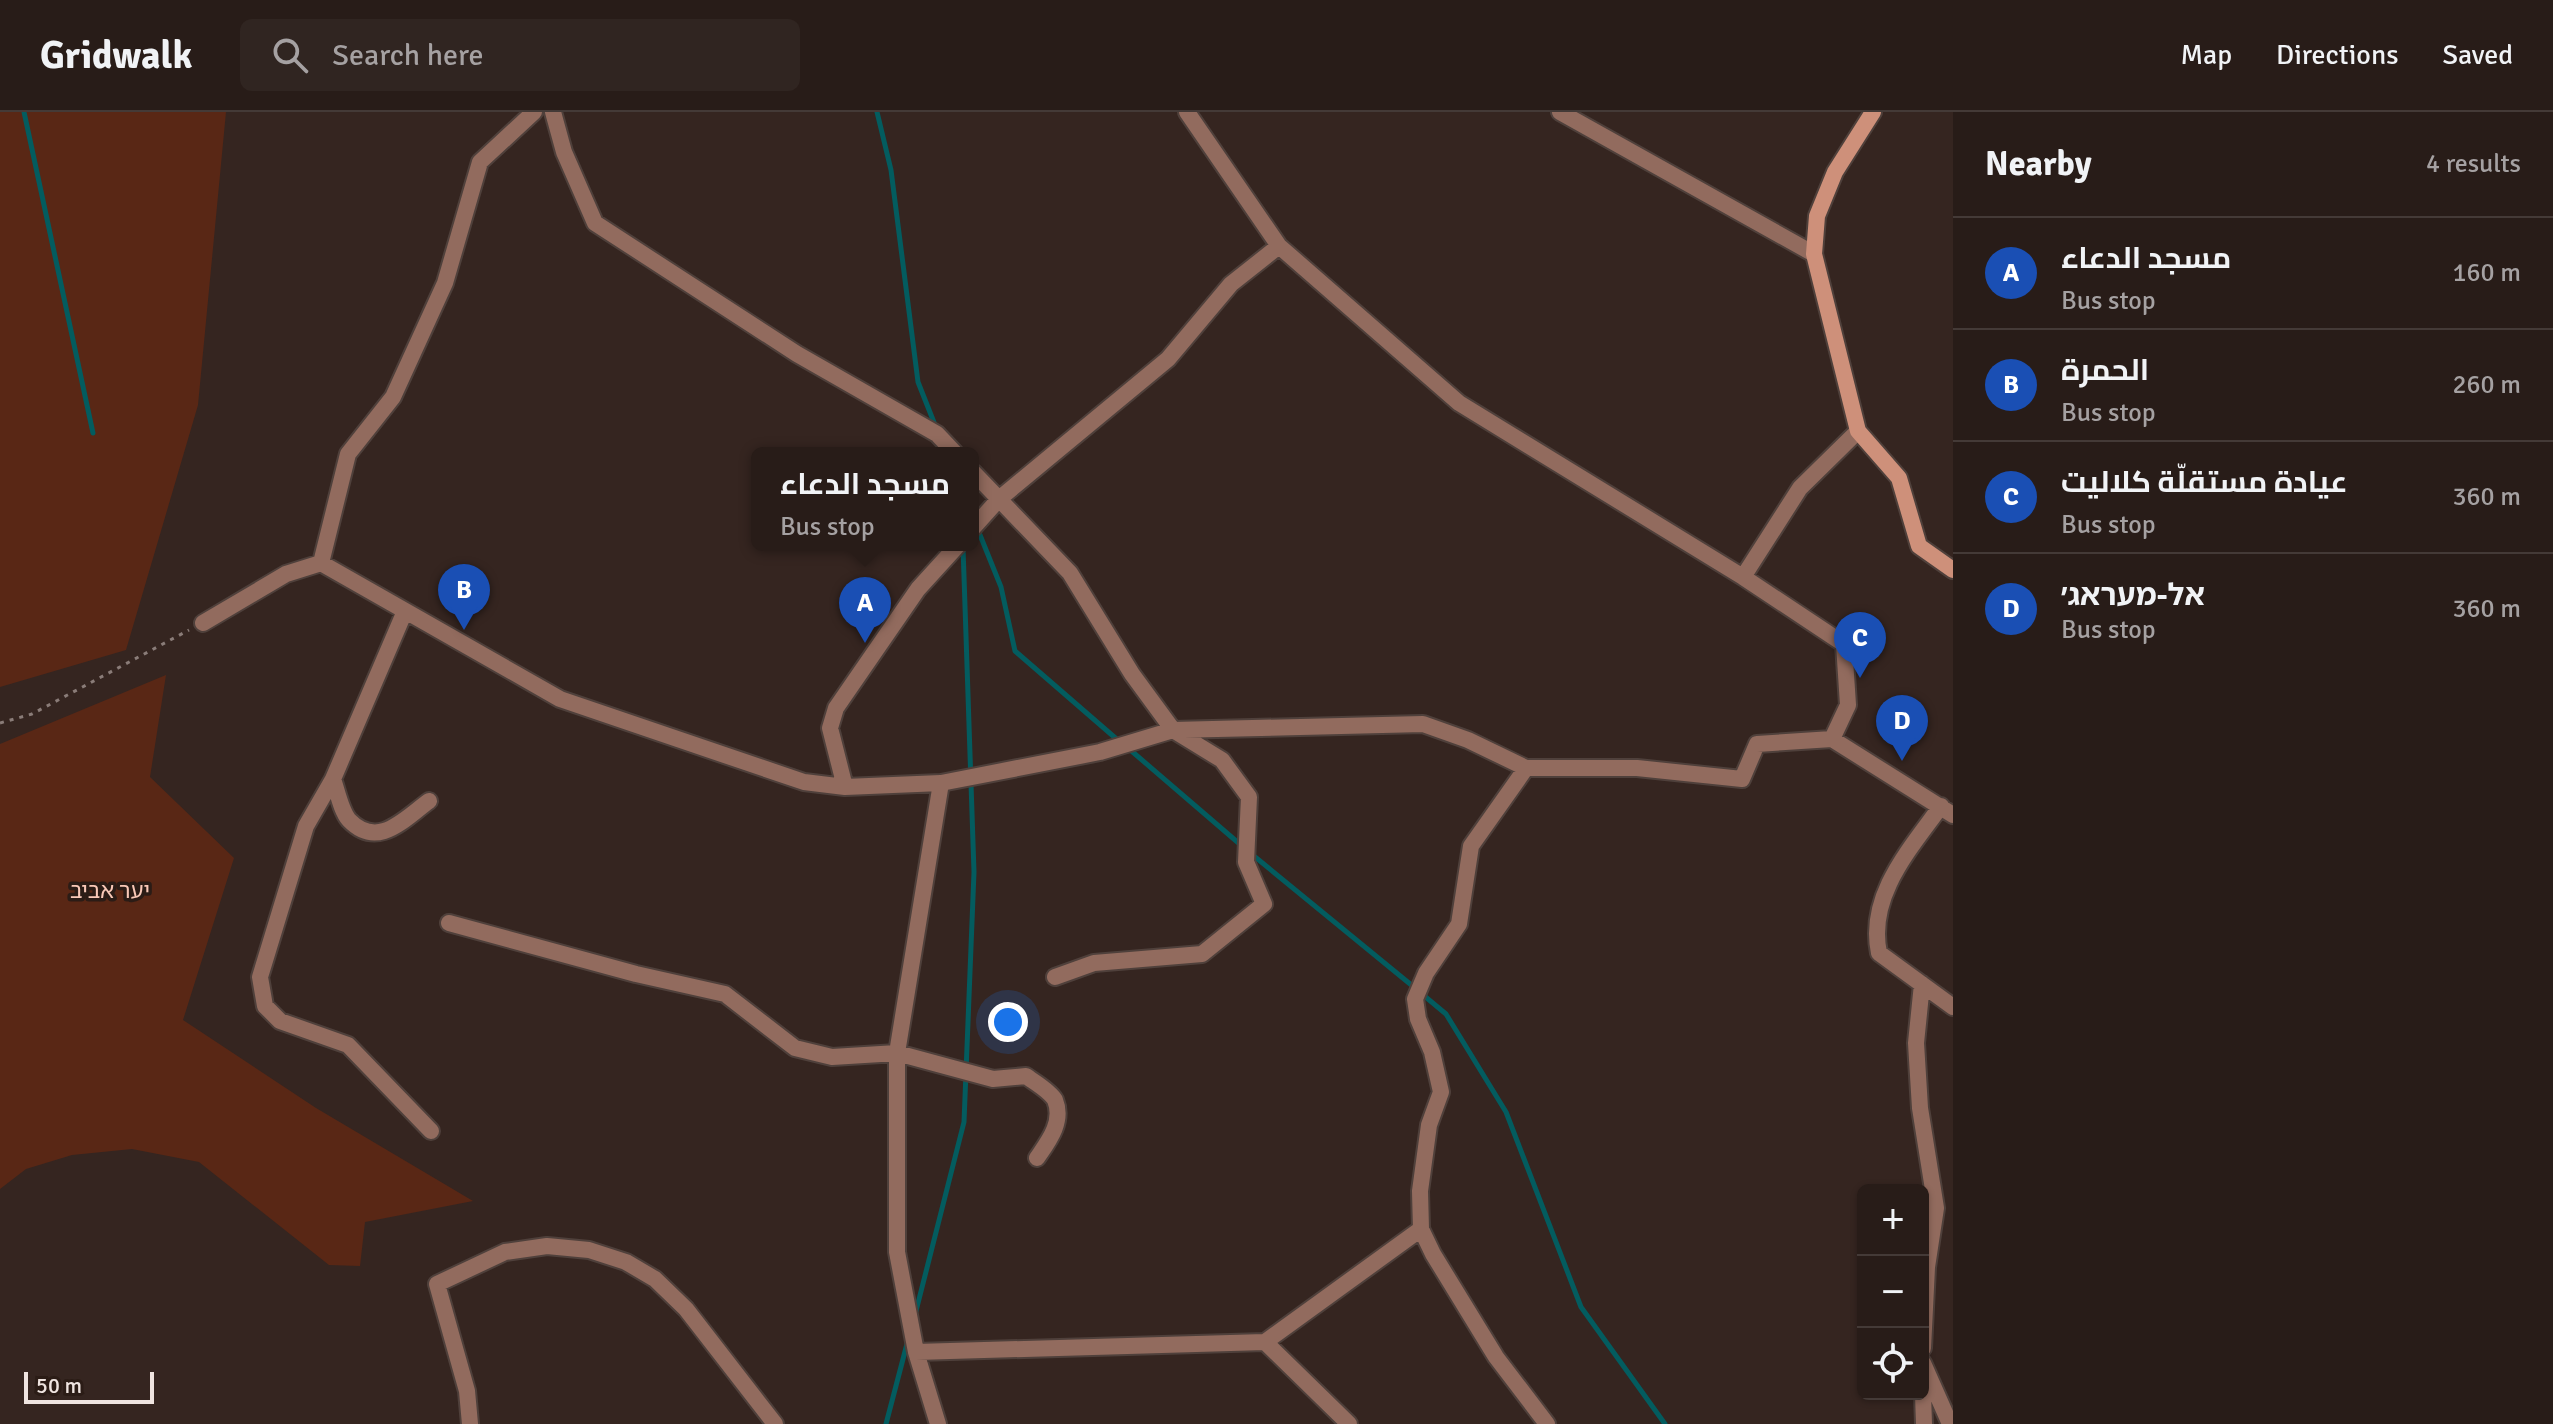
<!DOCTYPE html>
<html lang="en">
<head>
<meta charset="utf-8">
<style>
  body { margin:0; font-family:Signika,Cairo,"Noto Sans Hebrew",sans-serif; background:#302521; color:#f1f3f6 }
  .controls { position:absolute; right:24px; bottom:24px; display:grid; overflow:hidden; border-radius:12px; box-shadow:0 2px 6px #0004 }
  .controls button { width:72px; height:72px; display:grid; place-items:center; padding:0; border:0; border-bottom:2px solid #443a37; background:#281c18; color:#f1f3f6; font:40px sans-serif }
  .scale { position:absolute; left:24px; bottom:20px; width:130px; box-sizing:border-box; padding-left:8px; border:4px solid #efe4e0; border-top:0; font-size:22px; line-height:28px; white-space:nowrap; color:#efe4e0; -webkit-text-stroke:6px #2b1c16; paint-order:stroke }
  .you { position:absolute; left:1008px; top:910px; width:28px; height:28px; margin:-20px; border:6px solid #fff; border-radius:50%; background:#1a73e8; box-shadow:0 0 0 12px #1a73e833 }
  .badge { display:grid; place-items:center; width:52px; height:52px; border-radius:50%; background:#51ccd1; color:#fff; font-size:26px; font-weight:700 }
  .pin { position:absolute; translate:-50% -66px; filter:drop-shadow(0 2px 4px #0008) }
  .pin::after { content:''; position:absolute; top:42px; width:28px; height:24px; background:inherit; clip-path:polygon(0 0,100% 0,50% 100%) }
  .popup { position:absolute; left:751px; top:335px; width:228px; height:104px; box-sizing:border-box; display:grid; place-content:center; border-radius:12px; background:#281c18; filter:drop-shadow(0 2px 6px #0005); font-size:26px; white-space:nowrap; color:#a5a1a2 }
  .popup b { font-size:30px; color:#f1f3f6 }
  .popup::after { content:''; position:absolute; left:50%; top:100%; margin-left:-16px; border:16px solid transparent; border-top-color:#281c18 }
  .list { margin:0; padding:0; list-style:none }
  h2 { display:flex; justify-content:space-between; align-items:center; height:104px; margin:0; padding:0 32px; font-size:34px }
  h2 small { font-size:26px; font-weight:400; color:#a5a1a2 }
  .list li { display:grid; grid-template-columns:52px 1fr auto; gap:24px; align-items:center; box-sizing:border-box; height:112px; padding:0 32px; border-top:2px solid #443a37 }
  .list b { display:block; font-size:30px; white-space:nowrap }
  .list p { margin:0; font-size:26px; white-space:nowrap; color:#a5a1a2 }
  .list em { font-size:26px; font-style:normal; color:#a5a1a2 }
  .icon { flex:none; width:44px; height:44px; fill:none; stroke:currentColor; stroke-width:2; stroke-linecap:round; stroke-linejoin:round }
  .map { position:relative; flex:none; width:1953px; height:1312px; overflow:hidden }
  header { display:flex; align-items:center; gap:48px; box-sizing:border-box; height:112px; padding:0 40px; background:#281c18; border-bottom:2px solid #443a37 }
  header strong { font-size:38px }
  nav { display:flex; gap:44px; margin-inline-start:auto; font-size:28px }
  .search { width:560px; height:72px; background:#302521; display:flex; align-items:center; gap:20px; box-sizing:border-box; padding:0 28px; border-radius:12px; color:#a5a1a2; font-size:30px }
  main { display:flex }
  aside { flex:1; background:#281c18 }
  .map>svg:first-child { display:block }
  .green { fill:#592715 }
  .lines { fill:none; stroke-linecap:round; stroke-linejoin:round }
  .stream { stroke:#035c5f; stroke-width:5 }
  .street-casing { stroke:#4f403b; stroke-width:20 }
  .secondary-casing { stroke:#4f403b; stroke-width:20 }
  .path { stroke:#8a7c78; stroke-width:3; stroke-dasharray:4 6; stroke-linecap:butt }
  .street { stroke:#926b5e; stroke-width:16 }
  .secondary { stroke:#ce907a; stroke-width:16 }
  .labels { text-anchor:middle; stroke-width:7; stroke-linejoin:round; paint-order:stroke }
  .park-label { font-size:22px; fill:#f9c8b7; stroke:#2b1c16 }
</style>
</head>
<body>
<header>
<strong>Gridwalk</strong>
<div class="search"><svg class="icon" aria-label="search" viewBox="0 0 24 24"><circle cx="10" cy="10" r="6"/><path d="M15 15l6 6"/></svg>Search here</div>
<nav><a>Map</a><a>Directions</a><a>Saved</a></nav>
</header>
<main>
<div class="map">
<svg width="1953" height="1312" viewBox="0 0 1953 1312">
  <rect width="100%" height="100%" fill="#352520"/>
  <path class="green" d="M0,0H226L198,293L126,538L0,575Z
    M166,563L150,665L234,746L183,908L316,996L473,1089L365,1110L360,1154L329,1153L199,1050L132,1037L72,1043L26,1057L0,1077V632Z"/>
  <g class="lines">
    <path class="stream" d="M24,0L93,321
      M877,0L891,58L918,270L937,318
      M978,418L1001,475L1015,539L1120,630
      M1128,636L1242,734
      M1249,740L1415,876
      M1422,882L1446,902L1506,1000L1581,1195L1665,1312
      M915,1203L964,1010L974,760L963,435
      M886,1312L908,1228"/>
    <g class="street-casing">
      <path id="street" d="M553,0L564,40L595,111L797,242L937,322L955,341
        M1187,0L1279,134L1459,291L1743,465L1844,532L1848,593L1832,627
        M1560,0L1814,142
        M973,360L1070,461L1132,562L1173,618L1222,648L1249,685L1246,750L1264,792L1202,842L1094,851L1055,865
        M973,416L999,387L1168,247L1231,172L1279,134
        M321,451L560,587L804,670L845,675L941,671L1100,640L1173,618L1423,612L1468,628L1526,656H1637L1742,667L1757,632L1832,627L1953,703
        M1743,465L1800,376L1858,319
        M405,499L333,667L306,714L260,865L265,894L280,909L348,933L431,1019
        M203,511L286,462L321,451L348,342L393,285L445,171L480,50L534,0
        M1526,656L1471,734L1459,812L1426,861L1415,887L1418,907L1432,940L1441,980L1429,1013L1420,1079L1421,1117L1433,1142L1496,1245L1547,1312
        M333,667C337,678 341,699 349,708C378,738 404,707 429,689
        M845,675L830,616L836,596L918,477L958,433
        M1941,694C1910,737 1867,784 1879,841L1953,895
        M449,811L636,862L725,882L795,936L832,945L897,941L993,967L1026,964C1034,970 1050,979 1055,988C1064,1010 1048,1030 1037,1046
        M1922,872L1916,931L1920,996L1936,1096L1927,1155L1923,1236
        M1265,1230L1349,1312
        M916,1240L1265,1230L1421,1117
        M1923,1251L1950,1312
        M1923,1282L1924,1312
        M470,1312L467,1279L437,1172L505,1140L547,1134L589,1138L626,1150L655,1167L686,1197L775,1312
        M938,1312L916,1240L897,1140V941L941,671"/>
    </g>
    <g class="secondary-casing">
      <path id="secondary" d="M1873,0L1835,60L1817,104L1814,142L1858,319L1899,366L1919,434L1953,458"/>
    </g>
    <path class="path" d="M0,611L32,602L189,518"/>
    <use href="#street" class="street"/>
    <use href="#secondary" class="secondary"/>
  </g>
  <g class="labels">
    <g class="park-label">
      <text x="110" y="786">יער אביב</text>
    </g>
  </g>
</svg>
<div class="controls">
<button>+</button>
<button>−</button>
<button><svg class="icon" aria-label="locate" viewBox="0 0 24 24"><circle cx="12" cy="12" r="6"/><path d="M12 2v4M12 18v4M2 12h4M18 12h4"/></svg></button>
</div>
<div class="scale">50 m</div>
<div class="you"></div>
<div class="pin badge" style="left:865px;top:531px;background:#1a4fb4">A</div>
<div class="popup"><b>مسجد الدعاء</b>Bus stop</div>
<div class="pin badge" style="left:464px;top:518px;background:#1a4fb4">B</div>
<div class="pin badge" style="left:1860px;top:566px;background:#1a4fb4">C</div>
<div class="pin badge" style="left:1902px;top:649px;background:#1a4fb4">D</div>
</div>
<aside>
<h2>Nearby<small>4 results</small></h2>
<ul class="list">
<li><span class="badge" style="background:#1a4fb4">A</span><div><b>مسجد الدعاء</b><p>Bus stop</p></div><em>160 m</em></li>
<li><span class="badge" style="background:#1a4fb4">B</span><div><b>الحمرة</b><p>Bus stop</p></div><em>260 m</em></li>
<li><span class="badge" style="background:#1a4fb4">C</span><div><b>عيادة مستقلّة كلاليت</b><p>Bus stop</p></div><em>360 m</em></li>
<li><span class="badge" style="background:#1a4fb4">D</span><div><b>אל-מעראג׳</b><p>Bus stop</p></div><em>360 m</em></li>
</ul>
</aside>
</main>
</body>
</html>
